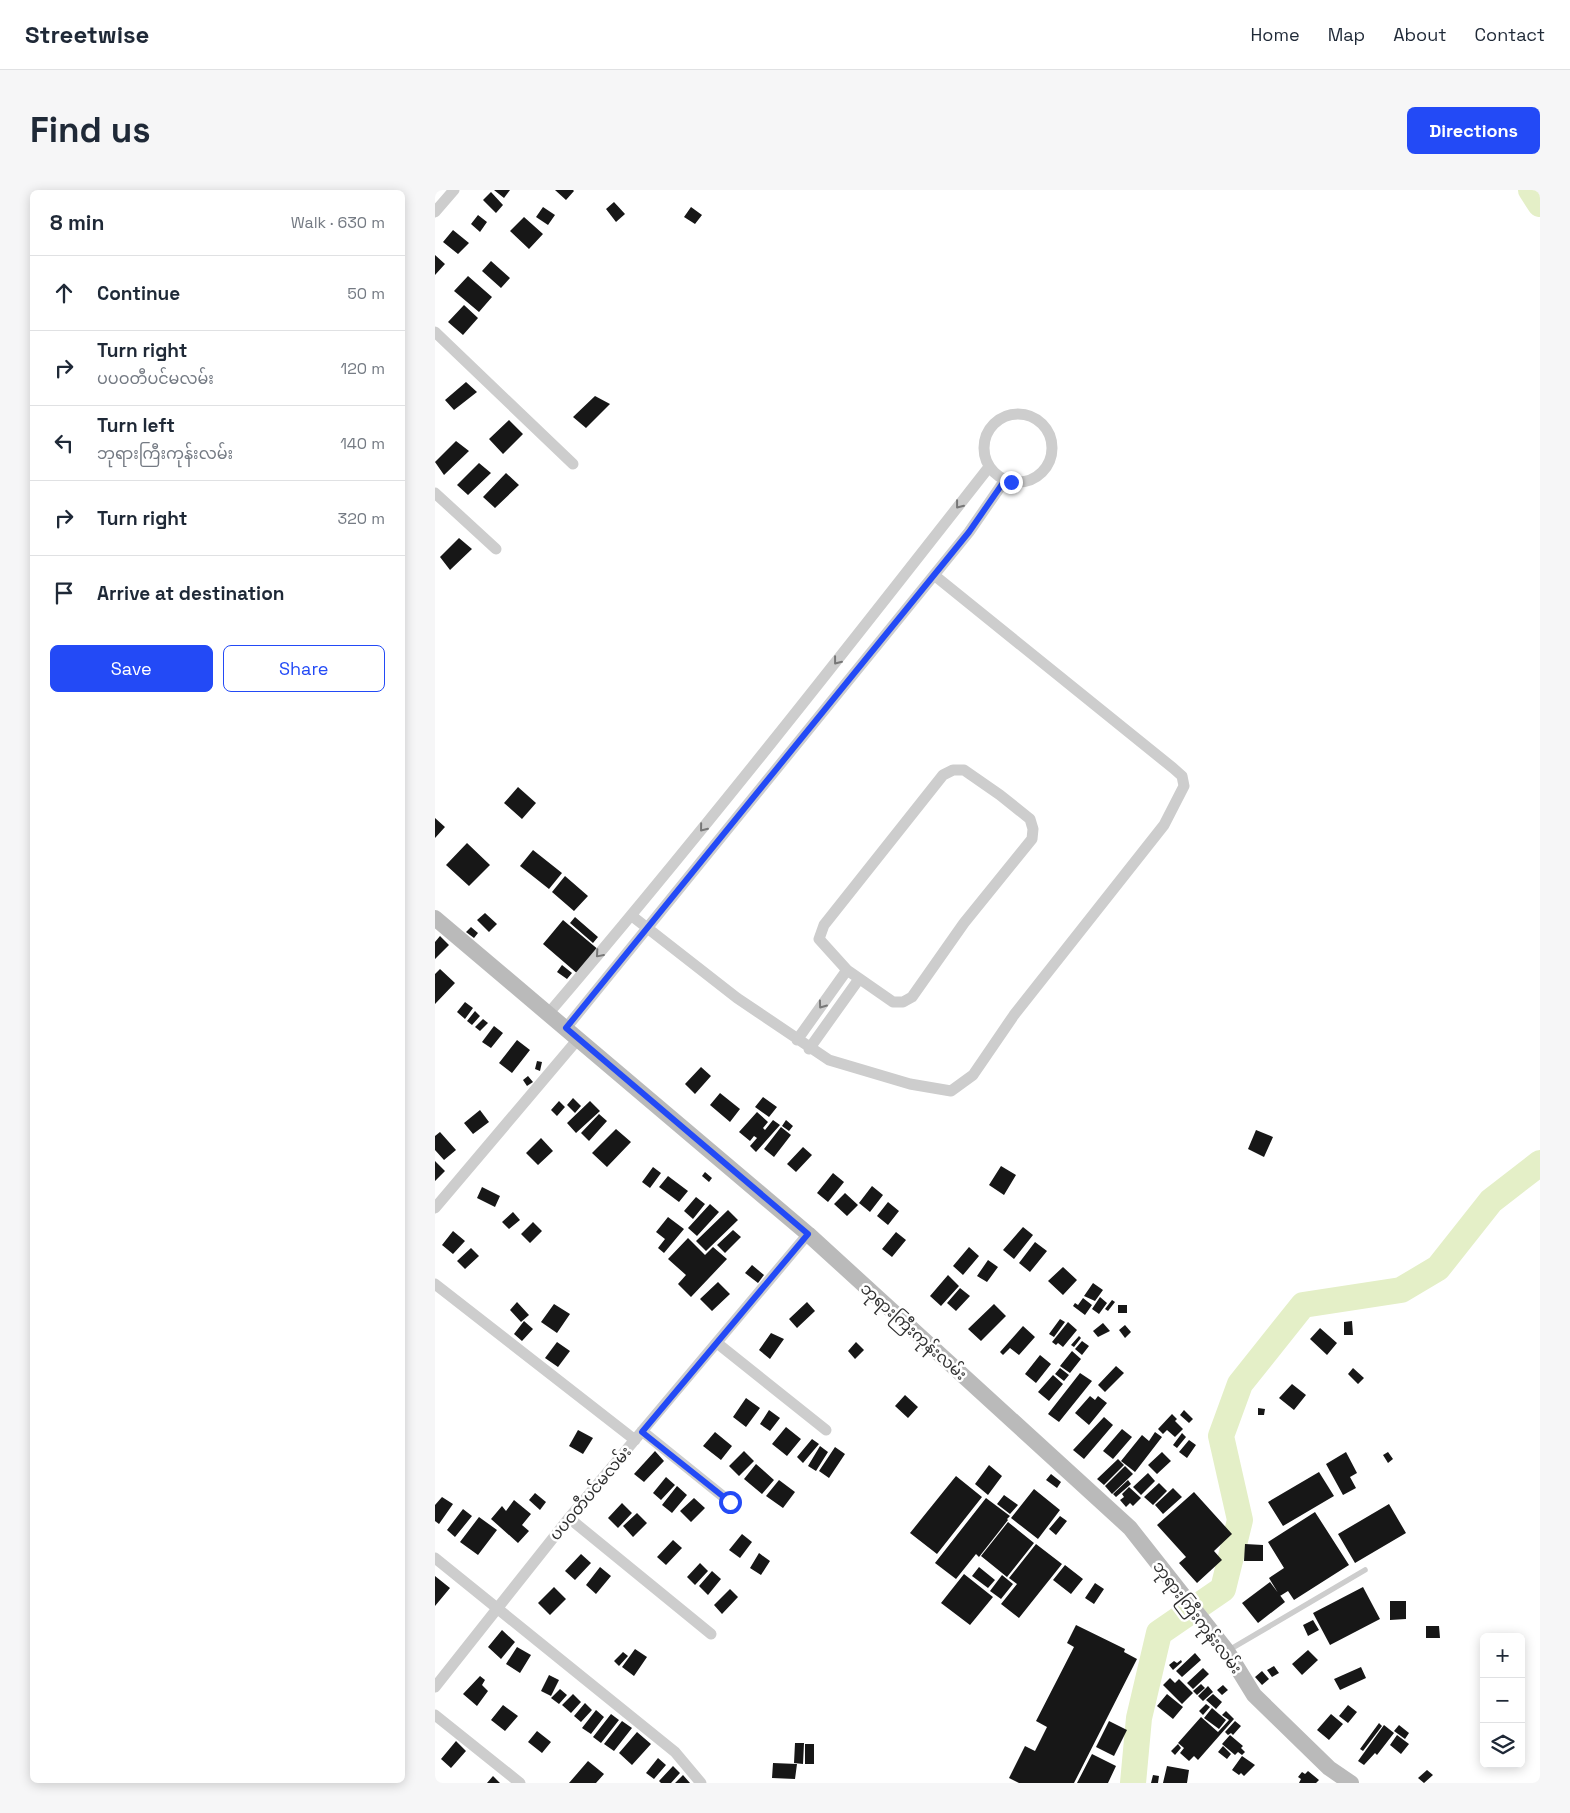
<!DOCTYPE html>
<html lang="en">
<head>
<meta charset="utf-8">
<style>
  body { margin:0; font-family:"Space Grotesk","Noto Sans Myanmar",sans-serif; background:#f6f6f7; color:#1f2937 }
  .controls { position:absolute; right:15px; bottom:15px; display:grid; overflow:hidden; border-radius:8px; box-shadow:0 2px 12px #0003 }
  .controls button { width:45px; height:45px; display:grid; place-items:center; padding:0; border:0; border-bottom:1px solid #e0e1e3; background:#fff; color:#1f2937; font:25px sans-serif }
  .stop { position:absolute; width:15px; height:15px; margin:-11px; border:4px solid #234af6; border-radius:50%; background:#fff }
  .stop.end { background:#234af6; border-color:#fff; box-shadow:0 1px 5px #0008 }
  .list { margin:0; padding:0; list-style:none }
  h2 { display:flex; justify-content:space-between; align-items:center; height:65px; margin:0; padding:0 20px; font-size:21px }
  h2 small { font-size:16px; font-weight:400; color:#747a83 }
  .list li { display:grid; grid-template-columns:32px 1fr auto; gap:15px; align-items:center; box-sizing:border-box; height:75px; padding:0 20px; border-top:1px solid #e0e1e3 }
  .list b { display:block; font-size:19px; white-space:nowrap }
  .list p { margin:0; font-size:16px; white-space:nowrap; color:#747a83 }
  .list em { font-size:16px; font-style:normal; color:#747a83 }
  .actions { display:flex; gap:10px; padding:15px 20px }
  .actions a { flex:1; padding:11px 0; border:1px solid #234af6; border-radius:8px; text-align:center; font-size:18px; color:#234af6 }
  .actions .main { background:#234af6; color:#fff }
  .icon { flex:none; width:28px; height:28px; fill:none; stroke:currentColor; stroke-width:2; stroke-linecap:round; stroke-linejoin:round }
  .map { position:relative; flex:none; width:1105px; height:1593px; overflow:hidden; border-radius:8px }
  header { display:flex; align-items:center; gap:30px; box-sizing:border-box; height:70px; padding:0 25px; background:#fff; border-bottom:1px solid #e0e1e3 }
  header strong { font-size:24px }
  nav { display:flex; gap:28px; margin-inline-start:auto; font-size:18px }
  .intro { display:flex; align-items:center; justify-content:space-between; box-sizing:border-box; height:120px; padding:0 30px }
  h1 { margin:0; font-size:35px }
  .button { padding:12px 22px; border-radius:8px; background:#234af6; color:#fff; font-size:18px; font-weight:700 }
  main { display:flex; gap:30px; padding:0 30px }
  aside { flex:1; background:#fff; border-radius:8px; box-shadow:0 2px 12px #0003 }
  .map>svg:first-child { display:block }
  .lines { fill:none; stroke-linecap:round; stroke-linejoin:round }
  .river { stroke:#e4efc7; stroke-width:26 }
  .building { fill:#171717 }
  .lane { stroke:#cdcdcd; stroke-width:5.5 }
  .street { stroke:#cdcdcd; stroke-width:11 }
  .secondary { stroke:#bababa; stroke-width:16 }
  .oneway { stroke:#777 }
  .route { stroke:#234af6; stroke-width:6 }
  .labels { text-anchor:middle; stroke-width:5; stroke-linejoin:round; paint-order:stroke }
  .street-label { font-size:16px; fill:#303030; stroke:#fff }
</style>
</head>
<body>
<header>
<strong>Streetwise</strong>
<nav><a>Home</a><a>Map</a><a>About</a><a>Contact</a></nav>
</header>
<div class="intro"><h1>Find us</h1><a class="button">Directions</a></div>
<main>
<aside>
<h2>8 min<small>Walk · 630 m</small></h2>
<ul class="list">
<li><svg class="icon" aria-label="ahead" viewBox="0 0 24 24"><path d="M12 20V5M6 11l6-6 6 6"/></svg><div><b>Continue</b></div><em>50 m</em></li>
<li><svg class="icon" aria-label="right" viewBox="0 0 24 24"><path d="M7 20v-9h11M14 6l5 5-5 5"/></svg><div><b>Turn right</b><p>ပပဝတီပင်မလမ်း</p></div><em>120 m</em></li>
<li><svg class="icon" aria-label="left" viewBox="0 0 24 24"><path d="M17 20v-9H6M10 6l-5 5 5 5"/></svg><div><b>Turn left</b><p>ဘုရားကြီးကုန်းလမ်း</p></div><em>140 m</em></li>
<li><svg class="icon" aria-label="right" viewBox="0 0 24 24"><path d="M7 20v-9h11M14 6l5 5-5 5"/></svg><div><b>Turn right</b></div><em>320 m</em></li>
<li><svg class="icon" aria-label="arrive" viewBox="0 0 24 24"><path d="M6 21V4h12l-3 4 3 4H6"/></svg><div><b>Arrive at destination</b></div></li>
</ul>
<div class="actions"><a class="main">Save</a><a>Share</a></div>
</aside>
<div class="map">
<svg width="1105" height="1593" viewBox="0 0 1105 1593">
  <rect width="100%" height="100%" fill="#fff"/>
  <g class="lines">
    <path class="river" d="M1096,0L1105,14
      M698,1593L704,1528L724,1443L788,1399L805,1330L786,1246L805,1194L868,1115L966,1100L1003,1078L1056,1011L1105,973"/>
  </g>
  <path class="building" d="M59,0H75L69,8Z
    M120,0H138L139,1L131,10Z
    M56,2L68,15L61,23L48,10Z
    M179,12L190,24L181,32L171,19Z
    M108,17L120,25L113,35L101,27Z
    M256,17L267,25L260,34L249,27Z
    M43,25L52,32L45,42L36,34Z
    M89,27L108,44L94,59L75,41Z
    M18,40L34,53L23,64L8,52Z
    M0,65L10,74L0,85Z
    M56,71L75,88L66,98L47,81Z
    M33,86L57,107L44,122L19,101Z
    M29,115L43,128L28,145L13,132Z
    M31,192L42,202L19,220L10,210Z
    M160,206L175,214L151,238L138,227Z
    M74,230L88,244L68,264L54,249Z
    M21,251L34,261L9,285L0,272Z
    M44,273L56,283L33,305L22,295Z
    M71,283L84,295L60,318L48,307Z
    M24,348L37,359L15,380L5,367Z
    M83,597L101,613L87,629L69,613Z
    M0,628L10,637L0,648Z
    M32,653L55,675L34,696L11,675Z
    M98,660L127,683L114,699L85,676Z
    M130,686L153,706L139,721L117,702Z
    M50,723L62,734L54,742L42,730Z
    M140,727L163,747L158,753L135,733Z
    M128,730L165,761L144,785L108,754Z
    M36,737L43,743L39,748L31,742Z
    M5,746L14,755L0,769V752Z
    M127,775L137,783L132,789L122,782Z
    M5,779L20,793L0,814V784Z
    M30,812L38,818L30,829L22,822Z
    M40,821L45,826L37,835L32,831Z
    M48,829L53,833L45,841L40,837Z
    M59,836L68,843L56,858L47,852Z
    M82,850L95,860L77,883L64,873Z
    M102,871L107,872L105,881L100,879Z
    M266,877L276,886L260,904L250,894Z
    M93,886L98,892L92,896L88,890Z
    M285,903L305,919L295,932L275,915Z
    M328,907L342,917L334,927L320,917Z
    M138,908L146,916L140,923L132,915Z
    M124,911L130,917L122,926L116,920Z
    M155,911L165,921L141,943L132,933Z
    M45,920L54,932L38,944L29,933Z
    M322,922L333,932L328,938L330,940L338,930L345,935L321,962L315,956L322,948L319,946L315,951L304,942Z
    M164,924L172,931L154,951L146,943Z
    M351,930L358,936L354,941L347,936Z
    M346,937L356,945L339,967L329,959Z
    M181,939L196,952L172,977L157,963Z
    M821,940L838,947L829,967L813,959Z
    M5,942L21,960L9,970L0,960V946Z
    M106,948L118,961L103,975L91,963Z
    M368,957L377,965L361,982L352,974Z
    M0,971L10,981L0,991Z
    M566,976L581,985L569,1005L554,995Z
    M218,977L226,983L215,998L207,992Z
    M270,982L277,988L274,992L267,986Z
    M398,983L409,992L393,1012L382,1003Z
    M233,986L253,1001L244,1012L224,997Z
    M437,996L448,1005L435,1022L424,1013Z
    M47,997L65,1006L60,1017L42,1008Z
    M410,1003L423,1015L412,1026L399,1014Z
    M261,1007L270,1014L258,1029L249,1021Z
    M453,1012L464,1021L453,1035L442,1026Z
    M275,1014L284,1022L262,1046L253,1038Z
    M293,1020L303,1030L271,1061L261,1051Z
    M78,1022L85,1030L74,1039L67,1032Z
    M233,1027L249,1039L229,1063L223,1058L230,1049L221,1042Z
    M98,1032L107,1041L95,1053L86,1044Z
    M588,1037L598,1045L579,1069L568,1060Z
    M298,1040L306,1047L290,1063L282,1055Z
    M18,1041L30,1051L18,1064L7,1055Z
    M461,1042L471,1050L457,1067L447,1059Z
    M253,1048L270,1065L278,1057L292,1069L256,1107L243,1094L251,1085L233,1069Z
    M600,1052L612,1061L595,1082L584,1073Z
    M534,1057L544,1066L528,1085L518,1076Z
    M36,1058L44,1066L30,1079L22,1071Z
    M553,1070L563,1077L552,1092L542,1086Z
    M317,1075L329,1085L323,1093L310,1083Z
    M628,1077L642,1090L628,1105L613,1091Z
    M513,1085L524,1096L506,1116L495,1106Z
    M283,1092L295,1104L277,1121L265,1109Z
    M658,1093L668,1100L660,1111L649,1106Z
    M525,1098L535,1106L521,1121L512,1113Z
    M665,1107L672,1113L664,1124L657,1119Z
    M648,1108L657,1115L650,1125L638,1116L640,1113L643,1115Z
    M677,1110L680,1112L673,1121L670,1119Z
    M82,1112L94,1125L86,1132L75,1120Z
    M372,1112L380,1121L362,1138L354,1129Z
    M119,1114L135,1124L122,1143L106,1132Z
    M559,1114L571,1126L546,1151L533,1139Z
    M683,1115H692V1123H683Z
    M625,1129L630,1132L619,1147L614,1144Z
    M89,1131L98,1139L87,1151L79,1144Z
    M917,1131L918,1145H909V1132Z
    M633,1132L642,1140L628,1157L623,1153L621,1155L617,1152Z
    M668,1133L675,1141L663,1147L658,1141Z
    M690,1135L696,1142L690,1148L684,1140Z
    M588,1136L600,1147L584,1165L575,1158L568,1165L565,1162Z
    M885,1138L902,1153L892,1165L875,1149Z
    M336,1143L349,1149L335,1169L324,1160Z
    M644,1146L646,1148L639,1157L636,1155Z
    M647,1151L654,1156L647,1165L640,1159Z
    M122,1152L135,1161L123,1177L110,1168Z
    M421,1152L429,1160L420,1169L413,1161Z
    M637,1161L646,1169L635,1183L625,1176Z
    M605,1165L616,1174L601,1193L590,1184Z
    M681,1176L689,1183L670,1202L663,1195Z
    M625,1178L634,1185L629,1191L620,1184Z
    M918,1178L929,1188L923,1194L913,1184Z
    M645,1183L657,1191L624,1232L613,1224Z
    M618,1185L628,1194L614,1211L603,1202Z
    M857,1194L871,1205L859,1220L844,1208Z
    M470,1205L483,1217L473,1228L460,1216Z
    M655,1206L660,1210L663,1206L672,1213L654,1235L640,1223Z
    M311,1208L325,1218L311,1237L298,1227Z
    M823,1218L830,1219L829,1225H823Z
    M334,1220L345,1228L335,1241L325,1234Z
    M749,1220L758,1229L754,1233L745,1225Z
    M737,1224L742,1229L740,1231L748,1239L740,1247L732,1240L728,1244L723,1239Z
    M669,1227L678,1235L649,1269L638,1260Z
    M351,1237L366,1249L352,1266L337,1254Z
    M687,1239L697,1247L678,1269L668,1261Z
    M143,1240L158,1248L148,1264L134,1256Z
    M280,1242L297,1256L286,1270L268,1256Z
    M720,1242L727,1247L700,1282L686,1271L707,1245L714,1251Z
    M747,1243L751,1247L742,1258L738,1255Z
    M377,1249L384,1254L368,1273L362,1267Z
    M754,1250L761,1255L752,1268L744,1262Z
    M385,1256L393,1262L381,1281L373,1276Z
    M400,1257L410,1264L394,1288L384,1281Z
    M220,1261L229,1271L209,1292L199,1284Z
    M309,1261L319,1271L304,1286L294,1276Z
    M727,1262L736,1271L722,1284L713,1275Z
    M911,1262L922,1283L915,1287L921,1298L908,1305L891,1274Z
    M953,1262L958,1269L953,1273L948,1265Z
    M683,1269L689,1275L669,1295L662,1289Z
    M321,1274L339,1290L327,1304L309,1289Z
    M554,1275L567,1286L553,1305L540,1294Z
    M690,1276L698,1284L677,1304L670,1296Z
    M884,1282L899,1306L848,1336L833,1312Z
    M713,1283L720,1291L706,1305L698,1297Z
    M616,1284L626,1292L622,1298L611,1290Z
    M521,1286L547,1307L502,1364L475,1343Z
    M231,1287L240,1295L226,1310L218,1303Z
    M344,1290L360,1302L348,1318L331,1306Z
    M693,1290L696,1294L681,1307L678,1304Z
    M724,1293L732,1301L718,1315L709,1307Z
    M242,1296L252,1305L237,1323L227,1315Z
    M694,1297L706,1308L698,1316L695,1313L691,1317L685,1310L689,1307L687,1304Z
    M738,1298L747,1307L728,1324L720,1315Z
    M599,1299L625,1320L603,1349L576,1328Z
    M759,1302L797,1344L779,1361L787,1370L762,1393L744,1373L751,1367L722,1335Z
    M100,1303L111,1312L105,1320L94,1310Z
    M569,1305L583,1315L575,1324L562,1314Z
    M7,1307L18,1314L4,1334L0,1331V1315Z
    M259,1308L270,1318L256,1332L245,1321Z
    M551,1308L575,1326L572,1329L573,1330L544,1367L541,1364L521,1389L500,1373Z
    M79,1310L96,1324L87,1335L94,1341L83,1353L56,1329L67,1316L71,1321Z
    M187,1313L197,1323L183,1338L173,1328Z
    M954,1314L971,1343L920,1373L903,1344Z
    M28,1319L37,1326L20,1347L12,1340Z
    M880,1322L914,1375L859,1410L853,1401L845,1406L834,1388L849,1378L833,1352Z
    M202,1323L212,1333L198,1347L188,1336Z
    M625,1326L632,1331L621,1345L614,1339Z
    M44,1327L62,1340L43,1365L25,1352Z
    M573,1332L599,1353L572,1387L546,1366Z
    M307,1344L317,1352L305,1368L294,1360Z
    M238,1350L247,1358L231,1375L222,1367Z
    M601,1354L627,1374L584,1428L566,1414L582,1394L574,1388Z
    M810,1354L828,1355V1371H809Z
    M324,1363L335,1371L326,1385L315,1378Z
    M146,1364L156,1373L140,1390L130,1381Z
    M265,1373L273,1381L260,1395L252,1387Z
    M630,1375L648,1389L636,1404L618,1390Z
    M165,1377L176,1386L161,1404L151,1395Z
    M544,1377L560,1390L553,1398L537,1386Z
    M277,1381L286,1389L273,1405L264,1396Z
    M529,1384L558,1407L535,1435L506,1413Z
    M567,1385L578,1394L566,1409L555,1401Z
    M0,1386L15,1398L0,1416Z
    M835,1392L850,1412L823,1433L807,1413Z
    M660,1393L669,1399L659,1414L650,1408Z
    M119,1397L131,1409L115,1425L103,1413Z
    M928,1397L945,1429L895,1455L878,1423Z
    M295,1399L303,1407L287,1424L279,1415Z
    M955,1411H971V1429L955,1430Z
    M878,1430L884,1440L873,1446L868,1435Z
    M641,1435L690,1459L689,1462L702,1469L639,1593H584L574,1588L590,1556L600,1561L612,1537L601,1531L639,1457L632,1453Z
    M991,1436H1004L1005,1448H991Z
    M67,1440L80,1452L66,1469L53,1457Z
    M82,1457L96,1465L85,1483L71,1474Z
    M200,1459L212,1467L199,1486L187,1477Z
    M873,1460L883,1470L867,1485L857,1474Z
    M188,1462L193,1466L184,1476L179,1471Z
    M760,1463L766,1470L747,1487L741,1481Z
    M746,1470L747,1472L738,1480L734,1475L739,1471L742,1473Z
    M839,1476L844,1483L837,1487L832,1480Z
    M926,1477L931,1488L905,1500L899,1489Z
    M768,1478L774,1484L758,1499L752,1493Z
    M827,1481L834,1489L827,1495L820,1487Z
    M114,1485L124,1490L116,1506L106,1501Z
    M45,1486L50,1490L47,1495L53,1501L42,1516L28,1504Z
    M735,1488L740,1493L744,1489L758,1503L747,1514L728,1495Z
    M766,1494L770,1498L762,1505L758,1501Z
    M788,1495L793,1500L787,1505L782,1500Z
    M773,1496L778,1502L768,1511L763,1506Z
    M125,1499L132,1505L124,1514L116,1508Z
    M138,1504L146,1512L136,1523L127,1515Z
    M732,1504L748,1517L738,1529L722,1516Z
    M778,1504L787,1512L781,1519L771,1510Z
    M150,1513L157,1520L146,1532L139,1526Z
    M771,1514L775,1517L768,1525L764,1521Z
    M68,1515L83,1526L70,1541L56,1530Z
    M913,1515L922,1522L913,1533L904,1526Z
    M777,1518L791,1530L784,1539L769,1528Z
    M161,1520L169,1527L156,1544L147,1538Z
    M791,1521L799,1529L763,1570L759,1566L754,1571L745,1563L749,1558L743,1553L766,1527L783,1542L794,1530L787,1525Z
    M176,1524L184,1530L166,1553L158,1547Z
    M896,1524L908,1534L894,1550L882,1540Z
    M187,1531L197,1538L179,1561L169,1554Z
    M674,1531L692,1540L679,1566L661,1557Z
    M800,1531L806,1536L798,1545L796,1543L793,1545L790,1542Z
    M944,1533L947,1536L928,1561L925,1559Z
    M949,1535L959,1543L942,1565L940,1563L929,1575L923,1571Z
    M964,1535L974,1543L970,1549L959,1541Z
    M102,1541L116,1552L107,1563L93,1552Z
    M202,1542L216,1554L197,1575L184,1563Z
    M795,1545L808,1556L806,1558L810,1562L807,1565L803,1562L800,1565L787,1554Z
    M962,1545L974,1554L966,1564L955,1555Z
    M21,1551L31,1561L16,1578L6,1569Z
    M360,1553H369L368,1574L359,1573Z
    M370,1554H379V1574H370Z
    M743,1554L746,1558L740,1565L736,1561Z
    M788,1556L796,1564L792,1569L783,1562Z
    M657,1564L681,1576L673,1593H642Z
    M807,1566L820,1575L809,1586L806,1583L804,1585L797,1580Z
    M223,1568L231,1575L219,1589L211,1583Z
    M153,1571L169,1584L161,1593H134Z
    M338,1573L362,1574L360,1589L337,1588Z
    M238,1576L245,1583L236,1593H226L224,1591Z
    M732,1576L754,1580L752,1593H728Z
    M992,1580L998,1585L989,1593L983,1588Z
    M873,1581L884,1590L881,1593H864L866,1589L863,1587L867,1582L870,1584Z
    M248,1585L255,1593H240Z
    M718,1585L724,1586L723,1593H716Z
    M58,1586L65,1593H52Z"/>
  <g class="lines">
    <path class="lane" d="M794,1460L930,1380"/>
    <path class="street" d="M0,22L19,0
      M0,142L138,274
      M549 258a34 34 0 1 1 68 0a34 34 0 1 1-68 0Z
      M0,303L61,359
      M518,580H529L565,605L595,629L598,639L597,649L529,733L477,807L468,812H458L412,780L384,749L389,735L508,585Z
      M197,726L302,808L394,870L475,894L516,901L538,885L579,825L729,635L749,596L747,586L738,578L499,385
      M113,824C265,646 410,461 554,277
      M131,838L534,342L570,290
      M362,850L412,780
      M374,859L424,789
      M0,1018L143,849
      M0,1094L200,1250
      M282,1153L391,1240
      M207,1241L295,1312
      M134,1328L276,1444
      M0,1368L240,1562L266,1593
      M0,1497L134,1328L373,1044
      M0,1525L85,1593"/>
    <path class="secondary" d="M0,728L373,1044L695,1338L792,1461L819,1505L894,1578L916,1593"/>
  </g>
  <defs><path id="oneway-chevron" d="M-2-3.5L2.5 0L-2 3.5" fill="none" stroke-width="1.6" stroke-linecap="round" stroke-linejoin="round" transform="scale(1.25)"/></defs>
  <g class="oneway">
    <use href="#oneway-chevron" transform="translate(524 315) rotate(128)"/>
    <use href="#oneway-chevron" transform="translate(402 471) rotate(128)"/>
    <use href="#oneway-chevron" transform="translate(268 638) rotate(129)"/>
    <use href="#oneway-chevron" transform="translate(164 764) rotate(131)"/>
    <use href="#oneway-chevron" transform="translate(387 815) rotate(126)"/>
  </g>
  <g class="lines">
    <path class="route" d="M295,1312L207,1242L373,1044L131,838L534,342L570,290L576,292"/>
  </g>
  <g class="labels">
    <g class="street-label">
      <text transform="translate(479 1141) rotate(42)" y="6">ဘုရားကြီးကုန်းလမ်း</text>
      <text transform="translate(155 1303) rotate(-50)" y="6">ပပဝတီပင်မလမ်း</text>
      <text transform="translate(763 1427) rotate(53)" y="6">ဘုရားကြီးကုန်းလမ်း</text>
    </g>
  </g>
</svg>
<div class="controls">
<button>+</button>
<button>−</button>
<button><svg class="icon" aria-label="layers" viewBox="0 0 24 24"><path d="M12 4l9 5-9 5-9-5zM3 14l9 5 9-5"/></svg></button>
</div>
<div class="stop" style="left:295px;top:1312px"></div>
<div class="stop end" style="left:576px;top:292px"></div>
</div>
</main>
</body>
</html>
